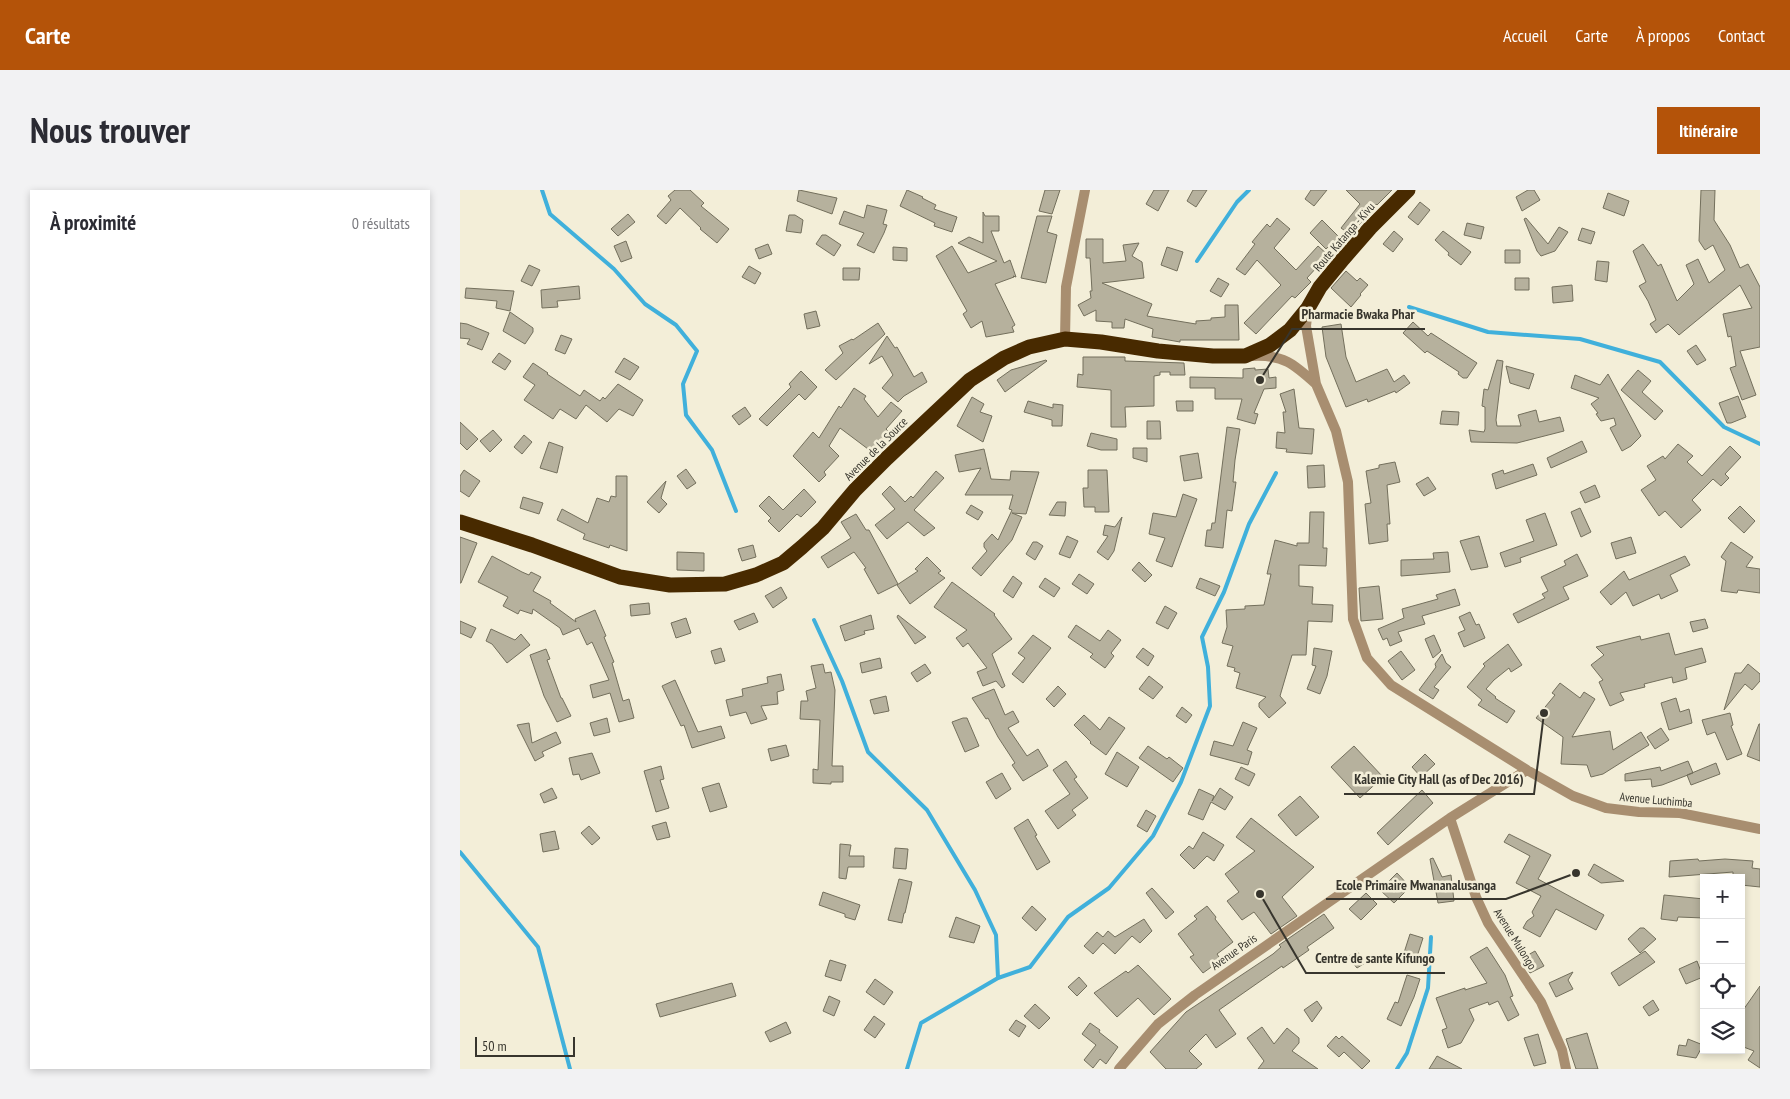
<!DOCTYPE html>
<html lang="fr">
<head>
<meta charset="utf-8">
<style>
  body { margin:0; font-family:"PT Sans Narrow",sans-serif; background:#f2f2f3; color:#2b2b33 }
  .controls { position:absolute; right:15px; bottom:15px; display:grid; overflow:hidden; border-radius:0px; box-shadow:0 2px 8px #0003 }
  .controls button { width:45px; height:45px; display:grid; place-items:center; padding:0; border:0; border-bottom:1px solid #e1e1e2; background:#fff; color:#2b2b33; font:25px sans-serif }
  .scale { position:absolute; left:15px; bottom:12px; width:100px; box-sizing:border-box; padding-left:5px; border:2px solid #37352d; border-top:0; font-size:14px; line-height:18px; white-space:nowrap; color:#37352d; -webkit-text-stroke:4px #f3eed8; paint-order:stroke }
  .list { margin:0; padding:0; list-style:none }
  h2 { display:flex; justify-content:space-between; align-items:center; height:65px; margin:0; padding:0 20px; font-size:21px }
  h2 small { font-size:16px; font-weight:400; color:#7c7c81 }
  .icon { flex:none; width:28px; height:28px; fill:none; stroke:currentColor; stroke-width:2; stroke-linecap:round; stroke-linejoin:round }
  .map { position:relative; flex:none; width:1300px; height:879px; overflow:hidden; border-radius:0px }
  header { display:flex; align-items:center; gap:30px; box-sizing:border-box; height:70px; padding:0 25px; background:#b45309; color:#fff }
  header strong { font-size:24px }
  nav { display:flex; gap:28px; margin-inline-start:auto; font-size:18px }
  .intro { display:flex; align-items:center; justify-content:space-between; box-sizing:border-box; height:120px; padding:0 30px }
  h1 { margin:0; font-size:35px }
  .button { padding:12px 22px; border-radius:0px; background:#b45309; color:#fff; font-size:18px; font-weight:700 }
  main { display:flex; gap:30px; padding:0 30px }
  aside { flex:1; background:#fff; border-radius:0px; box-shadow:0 2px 8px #0003 }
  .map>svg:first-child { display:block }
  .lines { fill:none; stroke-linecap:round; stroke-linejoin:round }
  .stream { stroke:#40b0db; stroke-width:4 }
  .building { fill:#b6b19d; stroke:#736f5c }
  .street { stroke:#a88e70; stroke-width:10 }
  .highway { stroke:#482a00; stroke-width:15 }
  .labels { text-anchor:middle; stroke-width:5; stroke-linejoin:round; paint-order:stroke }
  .street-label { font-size:12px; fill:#37352d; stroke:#f3eed8 }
  .leader { fill:none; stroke:#37352d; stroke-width:2 }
  .callout-dot { fill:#37352d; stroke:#f3eed8; stroke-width:2 }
  .callout-label { font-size:14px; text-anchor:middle; font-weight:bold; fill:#37352d; stroke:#f3eed8; stroke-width:5; stroke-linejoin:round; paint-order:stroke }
</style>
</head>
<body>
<header>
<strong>Carte</strong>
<nav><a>Accueil</a><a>Carte</a><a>À propos</a><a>Contact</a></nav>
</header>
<div class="intro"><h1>Nous trouver</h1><a class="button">Itinéraire</a></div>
<main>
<aside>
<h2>À proximité<small>0 résultats</small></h2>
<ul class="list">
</ul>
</aside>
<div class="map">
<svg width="1300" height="879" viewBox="0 0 1300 879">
  <rect width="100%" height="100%" fill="#f3eed8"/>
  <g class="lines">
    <path class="stream" d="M82,0L90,24L154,79L185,114L216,135L237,161L223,194L226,225L252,260L276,321
      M737,71L777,12L789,0
      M949,117L1028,142L1120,149L1200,172L1264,237L1300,254
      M354,430L382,491L408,562L467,620L515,700L536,745L538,788
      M0,662L78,757L110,879
      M447,879L461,833L538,788L570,777L608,727L649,698L693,646L721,592L750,516L748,477L742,447L764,402L789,334L816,283
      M937,879L947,863L968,798L971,747"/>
  </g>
  <path class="building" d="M215,0H230L244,13L241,16L269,39L257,53L240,39L241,38L220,18L206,34L197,26L211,10L208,6Z
    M339,0L377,8L372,24L337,11Z
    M447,0L463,7L462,8L476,15L474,19L497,27L492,42L474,36L475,33L440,16Z
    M585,0H600L592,24L579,21Z
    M694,0H709L698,21L686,14Z
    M733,0H747L736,17L727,11Z
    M851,0H867L854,16L845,9Z
    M886,0H932L917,15L916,14L891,45L881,38L900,14Z
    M1068,0H1074L1080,10L1062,21L1056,7Z
    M1241,0H1255L1254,30L1270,55L1280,78L1288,74L1300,97V157L1280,161L1296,205L1282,210L1270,178L1276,176L1271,146L1268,147L1263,124L1292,118L1280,95L1219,145L1208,134L1196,143L1190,134L1196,130L1188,111L1179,96L1186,92L1173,61L1183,54L1198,76L1201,74L1217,111L1234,94L1226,75L1238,69L1249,93L1265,80L1253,55L1245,60L1239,51Z
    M1148,3L1169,11L1164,26L1143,18Z
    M960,12L970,20L958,35L948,27Z
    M407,15L427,20L423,34L427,35L424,43L414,63L397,55L404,43L379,34L384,21L404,28Z
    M523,22L525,26H539V41H531L544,73L550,70L556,87L553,86L554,87L535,94L555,135L552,137L554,142L526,147L522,131L511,138L503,124L507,121L476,66L492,56L508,83L537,71L498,53L509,47L523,53Z
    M168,24L175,32L158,46L151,39Z
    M329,25H335L343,30L341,43L326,41Z
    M577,26H592L587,42L597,45L586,93L561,88Z
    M817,28L830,39L814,58L836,80L858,56L868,65L847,88L851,92L835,108L832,106L796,144L784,133L821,95L797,70L785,85L776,79L795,54L792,52L807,34L810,37Z
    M1066,28L1088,54L1099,37L1108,42L1095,61L1081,66L1077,61L1064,29Z
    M862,30L879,47L866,59L850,43Z
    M1007,33L1024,37L1021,49L1004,45Z
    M1122,38L1135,42L1131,54L1118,50Z
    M934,41L943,49L933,62L923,54Z
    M983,41L1011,62L1001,75L988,65L989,63L975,50Z
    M362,45H366L381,55L374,66L356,54Z
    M626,49H643V73L666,71L663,55L679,53L672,66L682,72L684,88L642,93L692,114L687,126L736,134V131L751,130V128L765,127V115H778L779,150H720V152L692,147L693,139L665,129L664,138H652V132L636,131V120L624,126L618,115L631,108L630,101H632L630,68H626Z
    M166,51L172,68L161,72L154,56Z
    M308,54L312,64L299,69L295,59Z
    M433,57L447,58V71L433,70Z
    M707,57L723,62L717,81L701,75Z
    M1045,60H1060V73H1045Z
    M1137,71L1149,72L1147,92L1135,90Z
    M69,75L80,80L72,96L61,91Z
    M289,76L301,83L295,94L282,87Z
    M383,78H400L399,90H383Z
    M886,81L897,91L900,88L908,95L900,104L901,105L891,117L871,98Z
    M758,88L769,94L761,107L750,101Z
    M1055,88H1069V100H1055Z
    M1112,95L1113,111L1093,113L1092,97Z
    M119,96L120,109L97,111L98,117L82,118L81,100Z
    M6,98L54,101L50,121L36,118L37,111L5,108Z
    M356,121L360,136L347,139L344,124Z
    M50,122L73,138V142L65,154L43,141Z
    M953,132L968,146L971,143L1017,173L1007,188H1003L998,184L999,182L967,161L965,163L943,143Z
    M0,133L7,134L29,143L22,160L7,154L10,149L0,148Z
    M418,133L425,144L376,190L365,180L383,163L379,156L392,149L393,150Z
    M881,134L886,167L896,192L927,179L934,192L944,185L950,193L936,203L935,201L908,212L907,209L886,217L866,167L862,137Z
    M101,145L112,149L105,164L95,160Z
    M427,146L435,158L437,157L454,187L462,182L467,192L444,206L438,212L422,198L433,185L422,166L409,174Z
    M1236,155L1246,170L1237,175L1227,161Z
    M39,163L51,171L45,180L32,172Z
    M623,167H665V171L724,173L725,185H710V182H700V185L694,186V216L665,217L666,237H651V200L617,197L618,184L623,185Z
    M164,168L179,177L170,190L155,182Z
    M586,170L587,171L545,202L537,190L551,180Z
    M1037,170L1043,171L1036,230L1037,236H1061L1058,225L1076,220L1079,232L1100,227L1104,241L1057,253L1011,252L1009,240L1024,242L1025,239V217L1022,216L1024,199L1028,200Z
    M73,173L88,183L87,184L120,206L124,200L140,211L143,207L145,209L158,194L183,210L173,226L159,219L147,232L126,215L116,229L100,219L93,229L64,210L75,195L63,187Z
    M1046,176L1074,184L1069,199L1050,193Z
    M795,178V180L808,179L809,188L816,187V198L804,199L794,223L798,224L795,234L777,229L782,209H755V198H730V187L783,188V179Z
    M1178,180L1191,191L1182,202L1203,221L1195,230L1161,200Z
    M341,181L357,197L345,210L339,204L307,236L299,229L331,197L329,194Z
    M1148,184L1181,246L1171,256L1162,261L1150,238L1156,235L1154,228L1141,231L1136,224L1138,223L1131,214L1139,208L1111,198L1115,185L1140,195Z
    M394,198L406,206L404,209L418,227L431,212L442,221L426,239L428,241L412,262L380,238L369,256L379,266L364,282L366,285L359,292L333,266L353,242L359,248L379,216L381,218Z
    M834,199L839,238L854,239L852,264L826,262L827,259L816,258L817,242L825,243L823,222H826L820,204Z
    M1278,206L1286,227L1271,233H1267L1259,213Z
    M512,207L524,214L520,222L532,226L523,252L497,236Z
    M568,211L593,218V214L603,215L602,236H592V230L564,222Z
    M716,211H733V221H717Z
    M285,217L291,226L279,235L272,226Z
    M982,221L999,222L998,235L980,234Z
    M687,231H700L701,249H687Z
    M0,232L18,249L7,260L0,253Z
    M767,237L780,239L775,270L773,292H776L772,321L767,320L763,358L745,356L747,340H751L752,333H755Z
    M33,240L42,250L30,262L20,251Z
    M631,243L657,249V260H641L627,256Z
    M64,245L72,252L62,264L54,257Z
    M1122,251L1127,262L1091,278L1087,268Z
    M89,252L103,257L97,283L80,278Z
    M1218,254L1233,266L1227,272L1242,286L1270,256L1281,267L1265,284L1269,288L1261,296L1253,289L1232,310L1241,320L1221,338L1205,321L1199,326L1181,300L1196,290L1187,276L1203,266L1205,269Z
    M673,258H687V272L673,268Z
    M524,259L531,289L550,290L551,281L579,282L566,324L552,323L562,327L552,350L521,386L512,378L527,361L524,357V353L532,344L538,350L552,320L549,319L553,305H505L521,278L499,282L495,265Z
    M738,263L742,288L724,291L720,266Z
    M935,272L940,292L927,295L930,334H927L928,351L909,354L905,314L911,313L906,281L919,278V275Z
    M1073,274L1077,285L1036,299L1032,284L1043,280L1044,284Z
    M864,275L865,297L848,298L847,276Z
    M226,279L236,293L227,299L217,286Z
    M4,280L20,291L9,307L0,301V286Z
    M628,280H647L649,322H635V317H624L623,298H628Z
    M476,281L484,288L454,320L475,338L464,346L448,332L427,349L415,335L435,319L422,304L430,296L445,312L451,306L453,308Z
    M156,286H167V361L150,355L149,358L123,349L125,344L97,330L102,319L128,333L137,308L149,312L151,306L156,307Z
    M968,287L976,299L964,306L956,294Z
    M206,291L201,308L207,314L199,323L187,312Z
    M1135,295L1140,307L1125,313L1120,302Z
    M344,299L356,312L341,327L337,324L319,342L308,331L311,328L299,316L309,306L323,320Z
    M723,304L737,309L712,377L696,371L705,348L689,344L693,323L716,327Z
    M63,307L83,313L79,324L60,318Z
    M597,312H606L605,326L589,325Z
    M511,315L523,322L518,330L506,323Z
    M1280,316L1295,331L1284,343L1268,328Z
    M1120,318L1131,342L1121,347L1111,322Z
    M850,322H864L863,358H867L866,376L839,375V396L853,397L852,414L873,415L872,432L848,431L846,465H832L820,506L826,513L809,528L799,517V513L806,507L776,498L780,483L774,481L775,478L767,476L773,456L762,453L767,437L766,420L785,419V416L804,415L811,384H807L815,350L837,356V353H849Z
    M1085,323L1097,355L1060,368L1061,372L1045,377L1040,363L1074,351L1066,330Z
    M396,324L406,340H409L438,394L418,404L404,379L406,378L394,362L368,378L361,367L391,348L381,332Z
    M662,327L654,361L648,370L637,362L648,346L643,345L645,335L655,337Z
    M607,346L618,351L610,368L599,364Z
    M1019,346L1028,377L1011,380L1000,351Z
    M0,347L17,353L1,393H0Z
    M1171,347L1176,363L1156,369L1151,353Z
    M573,352H577L583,356L575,370L566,364Z
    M1271,352L1293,367L1286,377L1300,379V403L1278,400L1277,403L1261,401L1266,371L1261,367Z
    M293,355L296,367L282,371L278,359Z
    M217,362L244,363V381L217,380Z
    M988,362L990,382L941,386V370L974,369L973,363Z
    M1117,364L1128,386L1103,397L1109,409L1058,433L1053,424L1085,408L1082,404L1088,401L1081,387L1106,375L1104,371Z
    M32,366L62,382L69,385L71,382L81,387L73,401L91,411L90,413L116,432L115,429L135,420L146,446L144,447L154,472L152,473L163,511L169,509L174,528L159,532L150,503L133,508L130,495L149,490L132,452L127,455L119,438L103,445L100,438L73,419L72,424L60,420L58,424L43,416L48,407L18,392Z
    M1225,366L1230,375L1210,385L1218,401L1201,409L1199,404L1173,416L1166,402L1151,415L1140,402L1164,381L1169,390Z
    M467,367L481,381L478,383L485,388L450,414L437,395L458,381L455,379Z
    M679,372L692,385L685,392L672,380Z
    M619,384L634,394L627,404L612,394Z
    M553,386L562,393L553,408L543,401Z
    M585,388L600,398L594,407L579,397Z
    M740,388L760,396L755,406L736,398Z
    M492,392L535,424L534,425L552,449L532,464L545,496L542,498L536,491L523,496L517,482L527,478L508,453L503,457L496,448L507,440L474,417Z
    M919,396L923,429L901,431L899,398Z
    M321,397L327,408L313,418L305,406Z
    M995,399L1000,415L962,426L965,434L938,442L942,451L930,456L927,448L923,450L918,439L944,428L942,419L978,409L976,405Z
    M189,413L190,424L171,426L170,415Z
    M705,416L717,423L708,439L696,433Z
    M1010,422L1016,435L1019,434L1025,448L1004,457L998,443L1005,440L999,427Z
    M294,423L298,432L279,440L274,431Z
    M411,425L414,439L404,441L405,444L385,451L380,436Z
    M438,425L466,447L455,454L437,427Z
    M226,428L231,443L216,448L211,433Z
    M1245,429L1248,438L1233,442L1230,432Z
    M0,431L16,438L11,448L0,443Z
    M616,435L640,451L648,440L661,450L651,463L654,466L645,478L630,467L633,464L608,447Z
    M31,439L55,450L61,444L70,455L47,473L32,454L26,451Z
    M1209,443L1215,465L1242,458L1246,472L1225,478L1227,489L1213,493L1212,487L1184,494L1185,497L1160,503L1164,510L1150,516L1139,492L1143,490L1131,475L1144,465L1136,457L1180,446L1181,450Z
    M573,445L591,458L563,493L552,484L565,468L558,463Z
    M974,445L981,461L973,468L965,449Z
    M1048,454L1062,475L1051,482L1049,478L1034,490L1026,499L1036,507L1035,508L1055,521L1047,533L1018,515L1022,510L1007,497L1025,476L1023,474Z
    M261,458L265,471L255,474L251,461Z
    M683,458L694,466L688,476L676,467Z
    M854,458L872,461L867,486L860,504L847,499L856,476L852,475Z
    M86,459L90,469L87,470L101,508H102L111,526L97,532L84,506L70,465Z
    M941,461L955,480L942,490L928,471Z
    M982,464L986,473L991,477L974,497L979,500L973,509L959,500L976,477L975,474Z
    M420,468L422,478L402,483L400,473Z
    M363,474L365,483L371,482L375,500L372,576H383V592H371V594L353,593V579L358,580L360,530L340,529L341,511H348L346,501L356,498L351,476Z
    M465,474L471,483L457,492L451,483Z
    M1288,474L1300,484V491L1292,500L1285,494L1264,520L1275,483H1281Z
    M321,484L324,500L317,502L318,514L301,516L307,529L291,534L286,522L270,526L266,510L283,506L282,499L308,493L307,487Z
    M689,486L703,497L693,509L679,499Z
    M215,490L238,542L261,536L265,548L232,558L224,535L221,536L202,496Z
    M1100,493L1120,508L1124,502L1135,509L1112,547L1150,541L1153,560L1181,542L1189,555L1143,584L1131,587L1127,575L1101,574L1103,547L1076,528L1095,505L1092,503Z
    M598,496L606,504L594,517L586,509Z
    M534,499L545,525L553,521L559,532L548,538L567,566L578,559L588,576L563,591L552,575L555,573L538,547L528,528L526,529L512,508Z
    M426,506L429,521L414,524L410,510Z
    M1216,508L1220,522L1229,519L1232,533L1209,540L1201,513Z
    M722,517L732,525L726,533L716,526Z
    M1270,523L1273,535L1271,536L1282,564L1267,570L1255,542L1247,545L1242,530Z
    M624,525L640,540L649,527L665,538L646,565L630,553L631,552L614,535Z
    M147,528L150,542L134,546L130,533Z
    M503,528H507L519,556L505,562L492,532Z
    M783,532L797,538L787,560L792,562L788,575L750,565L754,551L773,556Z
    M69,533L72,553L96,542L101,553L82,562L84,566L75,571L57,535Z
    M1299,534H1300V571L1287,566Z
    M1201,538L1209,550L1195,559L1187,547Z
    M326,555L329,566L311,571L308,559Z
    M688,556L707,569L709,567L723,578L713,592L679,568Z
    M894,556L923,587L900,608L871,577Z
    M657,562L679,577L667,597L645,584Z
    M132,563L140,583L121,590L119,584L113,585L109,568Z
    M965,564L975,574L961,587L952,577Z
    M606,571L617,587L614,589L628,608L612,620L616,625L598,639L585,621L610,604L593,580Z
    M1228,571L1233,583L1202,595L1192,597L1191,589L1165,591V584L1200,577L1201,581Z
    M1256,573L1260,584L1231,595L1227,585Z
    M201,576L204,589L200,590L209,618L196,622L184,581Z
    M781,577L795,584L789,596L775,589Z
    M542,583L551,599L536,609L526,592Z
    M259,593L267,617L250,622L242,598Z
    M92,598L97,608L84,613L80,604Z
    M760,598L773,607L765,620L751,612L743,630L728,624L739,599L754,606L752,611Z
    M962,600L973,613L928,655L917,643Z
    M840,606L859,627L836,646L818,625Z
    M686,620L696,626L687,642L677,636Z
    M791,628L854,677L822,707L837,726L811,744L794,722L782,730L767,711L779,702L765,684L795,661L776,647Z
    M568,629L577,645L575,646L590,672L577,680L554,638Z
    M206,632L210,647L197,650L192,636Z
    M129,636L140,648L132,655L121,643Z
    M95,641L99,659L83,662L80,644Z
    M743,642L764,655L754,671L747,666L734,679L720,665L729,656L733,659Z
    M1049,644L1091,665L1078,689L1144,725L1136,740L1096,719L1080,747L1063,738L1067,731L1074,726L1072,722L1081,706L1056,693L1070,666L1044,652Z
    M380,654L391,655L389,666H404V677H388L386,689L379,688Z
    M435,658L448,659L446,679L433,678Z
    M973,668L982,687L991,685L994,711L978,713L970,669Z
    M1238,669L1239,671L1265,669L1293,671L1292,678L1300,679V697L1281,695V688H1273V682L1209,687L1210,671Z
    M1134,674L1164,691L1141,693L1128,685Z
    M937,683L950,697L934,713L920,700Z
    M439,689L452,692L445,723H444L442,733L428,730Z
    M692,698L714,722L706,729L686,703Z
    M363,702L400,715L395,730L385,727V724L359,715Z
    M906,703L917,714L901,730L889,719Z
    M1204,705L1244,709V728L1218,727L1217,731L1201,729Z
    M572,716L586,729L576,741L562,728Z
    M747,716L756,727L755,729L773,752L757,764L761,770L743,783L730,767L734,765L718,744L737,729L734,726Z
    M864,724L874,738L847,757L849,760L823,778L822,776L759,820L776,844L756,858L746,844L729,861L742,874L736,879H706L690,862L726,822L813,764L821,757L819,755Z
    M496,727L520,736L514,753L489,747Z
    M684,729L692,741L680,753L672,746L655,764L643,753L633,764L624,756L637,742L643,747L648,741L655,747Z
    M1180,738H1184L1196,749L1180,763L1168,749Z
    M950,744L963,748L955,773L942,769Z
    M1027,757L1045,785L1053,806L1050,807L1059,825L1048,831L1038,811L1029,815L1028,812L1009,819L1014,830L1001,853L988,858L982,840L987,838L976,808L1005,798V800L1027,793L1010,767Z
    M897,761L905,773L897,778L888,767Z
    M1075,761L1084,776L1070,783L1061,769Z
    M1185,761L1195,772L1159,796L1151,783Z
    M370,770L386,775L381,791L365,786Z
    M1237,771L1243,787L1226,794L1219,779Z
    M678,775L711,809L694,825L678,808L657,827L634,803L666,781L668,783Z
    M1113,782L1108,790L1113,799L1096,807L1089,793Z
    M947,785L960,789L954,807L941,836L927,829L935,812L938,813Z
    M619,787L627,796L617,806L608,797Z
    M415,789L433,802L424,815L406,802Z
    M272,793L276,806L200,827L196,814Z
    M1300,796V878L1288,870L1294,861L1281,856V823Z
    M369,806L380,811L374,826L363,821Z
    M1193,810L1199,820L1189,826L1183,817Z
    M857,811L862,818L852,832L844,820Z
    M575,814L590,828L579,839L564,826Z
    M414,826L425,834L415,848L404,840Z
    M556,830L566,836L559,847L549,840Z
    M326,832L331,843L310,852L305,842Z
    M630,833L640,840L639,842L658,857L646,874L640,869L633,878L624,870L636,855L622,844Z
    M802,837L814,854L827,838L839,848V853L832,861L858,879H798L804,871L787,848Z
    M1127,843L1130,853L1138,879H1116L1106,849Z
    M1078,844L1086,873L1074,876L1064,848Z
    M876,846L879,849L882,846L910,871L902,879L884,862L879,867L867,856Z
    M1228,849L1243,855L1236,868L1217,865L1219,855L1226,856Z
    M977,866L1002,879H969Z"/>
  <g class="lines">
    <path class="street" d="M848,119L846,136L856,194L876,241L888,292L893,429L907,468L931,495L1067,580L1113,606L1146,618L1179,622L1220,623L1300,639
      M605,149L606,97L625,0
      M791,166C823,164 834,174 856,194
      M990,628L1016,707L1028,733L1081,812L1102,860L1106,879
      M659,879L698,834L735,805L990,628L1067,580"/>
    <path class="highway" d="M0,332L72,355L160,387L210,395L265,394L296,385L323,373L342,357L363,338L395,300L427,268L510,190L544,168L569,157L605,149L641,152L698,161L753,166H785L810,155L830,140L848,118L860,97L883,69L910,38L948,0"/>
  </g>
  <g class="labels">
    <g class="street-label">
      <text transform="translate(884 47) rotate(-49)" y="4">Route Katanga - Kivu</text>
      <text transform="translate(416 259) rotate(-45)" y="4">Avenue de la Source</text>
      <text transform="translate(1196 610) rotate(5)" y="4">Avenue Luchimba</text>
      <text transform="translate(1055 749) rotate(58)" y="4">Avenue Mulongo</text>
      <text transform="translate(774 762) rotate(-35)" y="4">Avenue Paris</text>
    </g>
  </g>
  <path class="leader" d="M800 190L832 139H965M1084 523L1074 604H884M1116 683L1046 709H866M800 704L846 783H985"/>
  <g class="callout-dot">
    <circle cx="800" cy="190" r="5"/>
    <circle cx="1084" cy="523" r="5"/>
    <circle cx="1116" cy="683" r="5"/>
    <circle cx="800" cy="704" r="5"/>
  </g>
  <g class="callout-label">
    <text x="898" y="129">Pharmacie Bwaka Phar</text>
    <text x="979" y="594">Kalemie City Hall (as of Dec 2016)</text>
    <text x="956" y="700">Ecole Primaire Mwananalusanga</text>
    <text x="915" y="773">Centre de sante Kifungo</text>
  </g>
</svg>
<div class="controls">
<button>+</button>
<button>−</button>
<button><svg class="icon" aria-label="locate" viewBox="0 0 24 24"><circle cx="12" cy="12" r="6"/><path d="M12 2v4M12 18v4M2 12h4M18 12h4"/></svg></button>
<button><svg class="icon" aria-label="layers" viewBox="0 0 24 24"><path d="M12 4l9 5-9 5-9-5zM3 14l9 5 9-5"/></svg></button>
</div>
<div class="scale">50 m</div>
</div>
</main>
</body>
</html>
